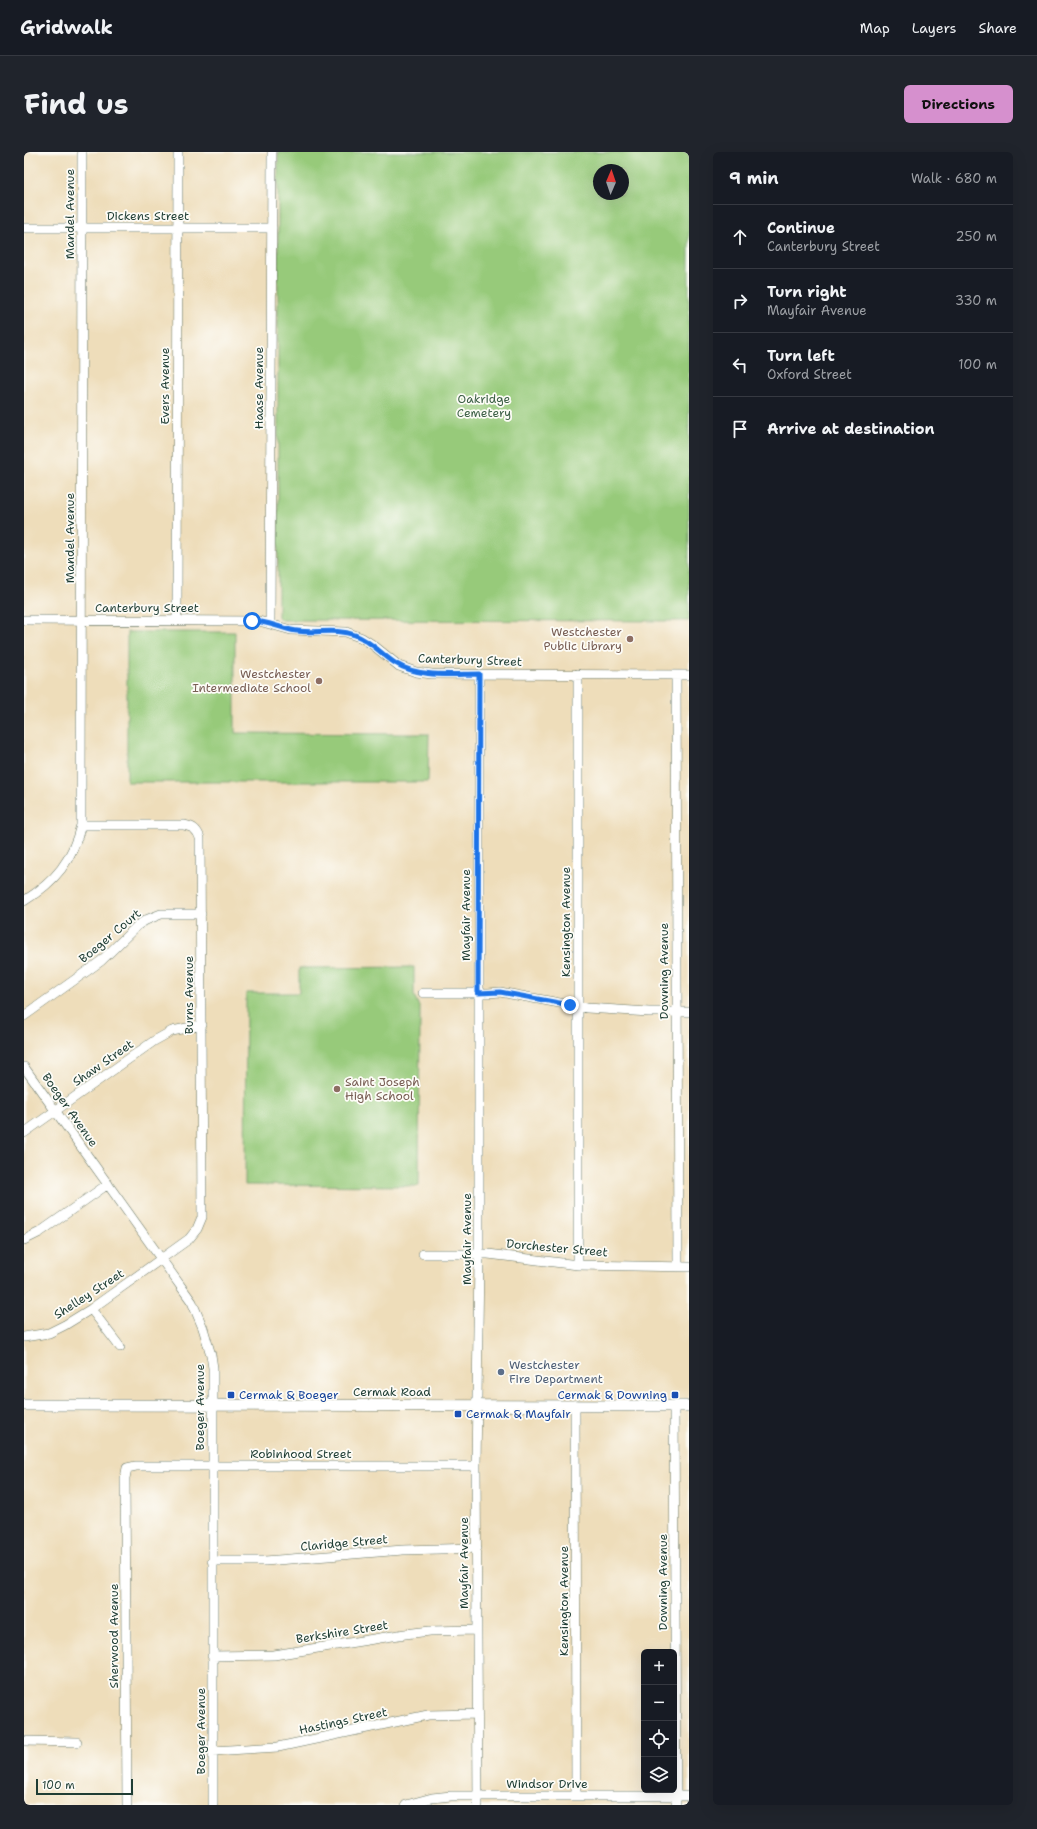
<!DOCTYPE html>
<html lang="en">
<head>
<meta charset="utf-8">
<style>
  body { margin:0; font-family:"Shantell Sans",sans-serif; background:#20242c; color:#f1f3f6 }
  .controls { position:absolute; right:12px; bottom:12px; display:grid; overflow:hidden; border-radius:6px; box-shadow:0 4px 16px #0002 }
  .controls button { width:36px; height:36px; display:grid; place-items:center; padding:0; border:0; border-bottom:1px solid #363941; background:#171b24; color:#f1f3f6; font:20px sans-serif }
  .compass { position:absolute; left:569px; top:12px; width:36px; height:36px; border-radius:50%; background:#171b24; box-shadow:0 4px 16px #0002; rotate:2deg }
  .scale { position:absolute; left:12px; bottom:10px; width:97px; box-sizing:border-box; padding-left:4px; border:2px solid #1f3d34; border-top:0; font-size:11px; line-height:14px; white-space:nowrap; color:#1f3d34; -webkit-text-stroke:3px #fdfcf7; paint-order:stroke }
  .stop { position:absolute; width:12px; height:12px; margin:-9px; border:3px solid #1a73e8; border-radius:50%; background:#fff }
  .stop.end { background:#1a73e8; border-color:#fff; box-shadow:0 1px 4px #0008 }
  .list { margin:0; padding:0; list-style:none }
  h2 { display:flex; justify-content:space-between; align-items:center; height:52px; margin:0; padding:0 16px; font-size:17px }
  h2 small { font-size:13px; font-weight:400; color:#9ea1a6 }
  .list li { display:grid; grid-template-columns:26px 1fr auto; gap:12px; align-items:center; box-sizing:border-box; height:64px; padding:0 16px; border-top:1px solid #363941 }
  .list b { display:block; font-size:15px; white-space:nowrap }
  .list p { margin:0; font-size:13px; white-space:nowrap; color:#9ea1a6 }
  .list em { font-size:13px; font-style:normal; color:#9ea1a6 }
  .icon { flex:none; width:22px; height:22px; fill:none; stroke:currentColor; stroke-width:2; stroke-linecap:round; stroke-linejoin:round }
  .map { position:relative; flex:none; width:665px; height:1653px; overflow:hidden; border-radius:6px }
  header { display:flex; align-items:center; gap:24px; box-sizing:border-box; height:56px; padding:0 20px; background:#171b24; border-bottom:1px solid #363941 }
  header strong { font-size:19px }
  nav { display:flex; gap:22px; margin-inline-start:auto; font-size:14px }
  .intro { display:flex; align-items:center; justify-content:space-between; box-sizing:border-box; height:96px; padding:0 24px }
  h1 { margin:0; font-size:28px }
  .button { padding:10px 18px; border-radius:6px; background:#d690ce; color:#111; font-size:14px; font-weight:700 }
  main { display:flex; gap:24px; padding:0 24px }
  aside { flex:1; background:#171b24; border-radius:6px; box-shadow:0 4px 16px #0002 }
  .map>svg:first-child { display:block }
  .green { fill:#97ca7a; stroke:#5b8457; fill-rule:evenodd }
  .lines { fill:none; stroke-linecap:round; stroke-linejoin:round }
  .minor-casing { stroke:#677563; stroke-width:10 }
  .major-casing { stroke:#677563; stroke-width:12 }
  .minor { stroke:#fff; stroke-width:9 }
  .major { stroke:#fff; stroke-width:11 }
  .route { stroke:#1a73e8; stroke-width:5 }
  .education-dot { fill:#8d6e63; stroke:#fdfcf7; stroke-width:1.5 }
  .service-dot { fill:#5c6f8a; stroke:#fdfcf7; stroke-width:1.5 }
  .transit-dot { fill:#1a4fb4; stroke:#fdfcf7; stroke-width:1.5 }
  .labels { text-anchor:middle; stroke-width:3.5; stroke-linejoin:round; paint-order:stroke }
  .street-label { font-size:12px; fill:#1f3d34; stroke:#fdfcf7 }
  .park-label { font-size:12px; fill:#3d6046; stroke:#fdfcf7 }
  .education-label { font-size:12px; fill:#785e54; stroke:#fdfcf7; text-anchor:end }
  .service-label { font-size:12px; fill:#4e5e75; stroke:#fdfcf7; text-anchor:start }
  .transit-label { font-size:12px; fill:#164399; stroke:#fdfcf7; text-anchor:start }
</style>
</head>
<body>
<header>
<strong>Gridwalk</strong>
<nav><a>Map</a><a>Layers</a><a>Share</a></nav>
</header>
<div class="intro"><h1>Find us</h1><a class="button">Directions</a></div>
<main>
<div class="map">
<svg width="665" height="1653" viewBox="0 0 665 1653">
  <rect width="100%" height="100%" fill="#fdfcf7"/>
  <filter id="ink" filterUnits="userSpaceOnUse"><feTurbulence type="fractalNoise" baseFrequency=".025" numOctaves="2"/><feDisplacementMap in="SourceGraphic" scale="8" xChannelSelector="R" yChannelSelector="G"/><feConvolveMatrix kernelMatrix="1 2 1 2 8 2 1 2 1" color-interpolation-filters="sRGB"/></filter>
  <filter id="wash" filterUnits="userSpaceOnUse"><feTurbulence type="fractalNoise" baseFrequency=".012" numOctaves="4" result="noise"/><feDisplacementMap in="SourceGraphic" scale="16" xChannelSelector="R" yChannelSelector="G"/><feGaussianBlur stdDeviation="0.9" result="paint"/><feColorMatrix in="noise" values="0 0 0 0 0 0 0 0 0 0 0 0 0 0 0 0 0 1.4 0 .05"/><feComposite in="paint" operator="in"/></filter>
  <g filter="url(#wash)">
    <rect width="100%" height="100%" fill="#eeddba"/>
    <path class="green" d="M254,0H665V469L257,468L254,465ZM575,18H599V42H575Z
      M103,480H211V581L405,582L404,630H103Z
      M390,815V843L396,857L395,1034L221,1033L222,841H275V816Z"/>
  </g>
  <g filter="url(#ink)">
    <g class="lines">
      <g class="minor-casing">
        <path id="minor" d="M0,76H248
          M0,468L235,469L267,478L322,480L338,486L349,493L375,514L392,520L408,522L665,523
          M153,468L154,0
          M246,472L248,0
          M554,522V1113
          M652,523L654,1115
          M0,749C32,729 48,709 57,673L58,0
          M399,841H465L476,840L563,856L625,860H665
          M0,864L77,809L114,773L122,768L137,762H177
          M0,915L168,1150L179,1176L187,1203L189,1216V1653
          M0,981L130,889L148,879L178,873
          M0,1088L16,1080L84,1032
          M399,1102H464L554,1113L665,1115
          M67,1157L96,1195
          M0,1185L25,1181L41,1173L67,1157L165,1087L173,1077L178,1065L176,686C173,677 169,675 160,673H57
          M551,1253L552,1644
          M650,1254L652,1653
          M188,1409H241L379,1398L453,1396
          M188,1504L250,1503L381,1482L406,1479L452,1478
          M0,1589L53,1590
          M189,1599L254,1595L404,1563L453,1562
          M103,1653L101,1326L103,1316L112,1314H452
          M382,1653L408,1646L427,1644H665
          M454,1653L452,1314L455,1109V522"/>
      </g>
      <g class="major-casing">
        <path id="major" d="M0,1253L665,1254"/>
      </g>
      <use href="#minor" class="minor"/>
      <use href="#major" class="major"/>
    </g>
  </g>
  <g class="lines" filter="url(#ink)">
    <path class="route" d="M228,469C242,469 253,475 267,478C288,483 310,475 331,483C347,489 357,502 371,511C395,526 427,522 455,522L454,841L476,840L546,853"/>
  </g>
  <g class="education-dot">
    <circle cx="606" cy="487" r="4"/>
    <circle cx="295" cy="529" r="4"/>
    <circle cx="313" cy="937" r="4"/>
  </g>
  <circle class="service-dot" cx="477" cy="1220" r="4"/>
  <g class="transit-dot">
    <rect x="203" y="1239" width="8" height="8" rx="2"/>
    <rect x="647" y="1239" width="8" height="8" rx="2"/>
    <rect x="430" y="1258" width="8" height="8" rx="2"/>
  </g>
  <g class="labels">
    <g class="street-label">
      <text transform="translate(46 62) rotate(-90)" y="4">Mandel Avenue</text>
      <text x="124" y="68">Dickens Street</text>
      <text transform="translate(141 234) rotate(-90)" y="4">Evers Avenue</text>
      <text transform="translate(235 236) rotate(-90)" y="4">Haase Avenue</text>
      <text transform="translate(46 386) rotate(-90)" y="4">Mandel Avenue</text>
      <text x="123" y="460">Canterbury Street</text>
      <text transform="translate(446 508) rotate(2)" y="4">Canterbury Street</text>
      <text transform="translate(442 763) rotate(-90)" y="4">Mayfair Avenue</text>
      <text transform="translate(542 770) rotate(-90)" y="4">Kensington Avenue</text>
      <text transform="translate(86 784) rotate(-40)" y="4">Boeger Court</text>
      <text transform="translate(640 819) rotate(-90)" y="4">Downing Avenue</text>
      <text transform="translate(165 843) rotate(-90)" y="4">Burns Avenue</text>
      <text transform="translate(79 911) rotate(-35)" y="4">Shaw Street</text>
      <text transform="translate(46 958) rotate(55)" y="4">Boeger Avenue</text>
      <text transform="translate(443 1087) rotate(-90)" y="4">Mayfair Avenue</text>
      <text transform="translate(533 1096) rotate(5)" y="4">Dorchester Street</text>
      <text transform="translate(65 1142) rotate(-33)" y="4">Shelley Street</text>
      <text x="368" y="1244">Cermak Road</text>
      <text transform="translate(176 1255) rotate(-90)" y="4">Boeger Avenue</text>
      <text x="277" y="1306">Robinhood Street</text>
      <text transform="translate(320 1391) rotate(-5)" y="4">Claridge Street</text>
      <text transform="translate(440 1411) rotate(-90)" y="4">Mayfair Avenue</text>
      <text transform="translate(639 1430) rotate(-90)" y="4">Downing Avenue</text>
      <text transform="translate(540 1449) rotate(-90)" y="4">Kensington Avenue</text>
      <text transform="translate(318 1480) rotate(-9)" y="4">Berkshire Street</text>
      <text transform="translate(90 1484) rotate(-90)" y="4">Sherwood Avenue</text>
      <text transform="translate(319 1569) rotate(-12)" y="4">Hastings Street</text>
      <text transform="translate(177 1579) rotate(-90)" y="4">Boeger Avenue</text>
      <text x="523" y="1636">Windsor Drive</text>
    </g>
    <g class="park-label">
      <text x="460" y="251">Oakridge<tspan x="460" dy="14">Cemetery</tspan></text>
    </g>
    <g class="education-label">
      <text x="598" y="484">Westchester<tspan x="598" dy="14">Public Library</tspan></text>
      <text x="287" y="526">Westchester<tspan x="287" dy="14">Intermediate School</tspan></text>
      <text x="321" y="934" text-anchor="start">Saint Joseph<tspan x="321" dy="14">High School</tspan></text>
    </g>
    <g class="service-label">
      <text x="485" y="1217">Westchester<tspan x="485" dy="14">Fire Department</tspan></text>
    </g>
    <g class="transit-label">
      <text x="215" y="1247">Cermak &amp; Boeger</text>
      <text x="643" y="1247" text-anchor="end">Cermak &amp; Downing</text>
      <text x="442" y="1266">Cermak &amp; Mayfair</text>
    </g>
  </g>
</svg>
<div class="controls">
<button>+</button>
<button>−</button>
<button><svg class="icon" aria-label="locate" viewBox="0 0 24 24"><circle cx="12" cy="12" r="6"/><path d="M12 2v4M12 18v4M2 12h4M18 12h4"/></svg></button>
<button><svg class="icon" aria-label="layers" viewBox="0 0 24 24"><path d="M12 4l9 5-9 5-9-5zM3 14l9 5 9-5"/></svg></button>
</div>
<svg class="compass" viewBox="-18 -18 36 36"><path d="M0-13l5 13h-10z" fill="#e53935"/><path d="M0 13l5-13h-10z" fill="#9ea1a6"/></svg>
<div class="scale">100 m</div>
<div class="stop" style="left:228px;top:469px"></div>
<div class="stop end" style="left:546px;top:853px"></div>
</div>
<aside>
<h2>9 min<small>Walk · 680 m</small></h2>
<ul class="list">
<li><svg class="icon" aria-label="ahead" viewBox="0 0 24 24"><path d="M12 20V5M6 11l6-6 6 6"/></svg><div><b>Continue</b><p>Canterbury Street</p></div><em>250 m</em></li>
<li><svg class="icon" aria-label="right" viewBox="0 0 24 24"><path d="M7 20v-9h11M14 6l5 5-5 5"/></svg><div><b>Turn right</b><p>Mayfair Avenue</p></div><em>330 m</em></li>
<li><svg class="icon" aria-label="left" viewBox="0 0 24 24"><path d="M17 20v-9H6M10 6l-5 5 5 5"/></svg><div><b>Turn left</b><p>Oxford Street</p></div><em>100 m</em></li>
<li><svg class="icon" aria-label="arrive" viewBox="0 0 24 24"><path d="M6 21V4h12l-3 4 3 4H6"/></svg><div><b>Arrive at destination</b></div></li>
</ul>
</aside>
</main>
</body>
</html>
